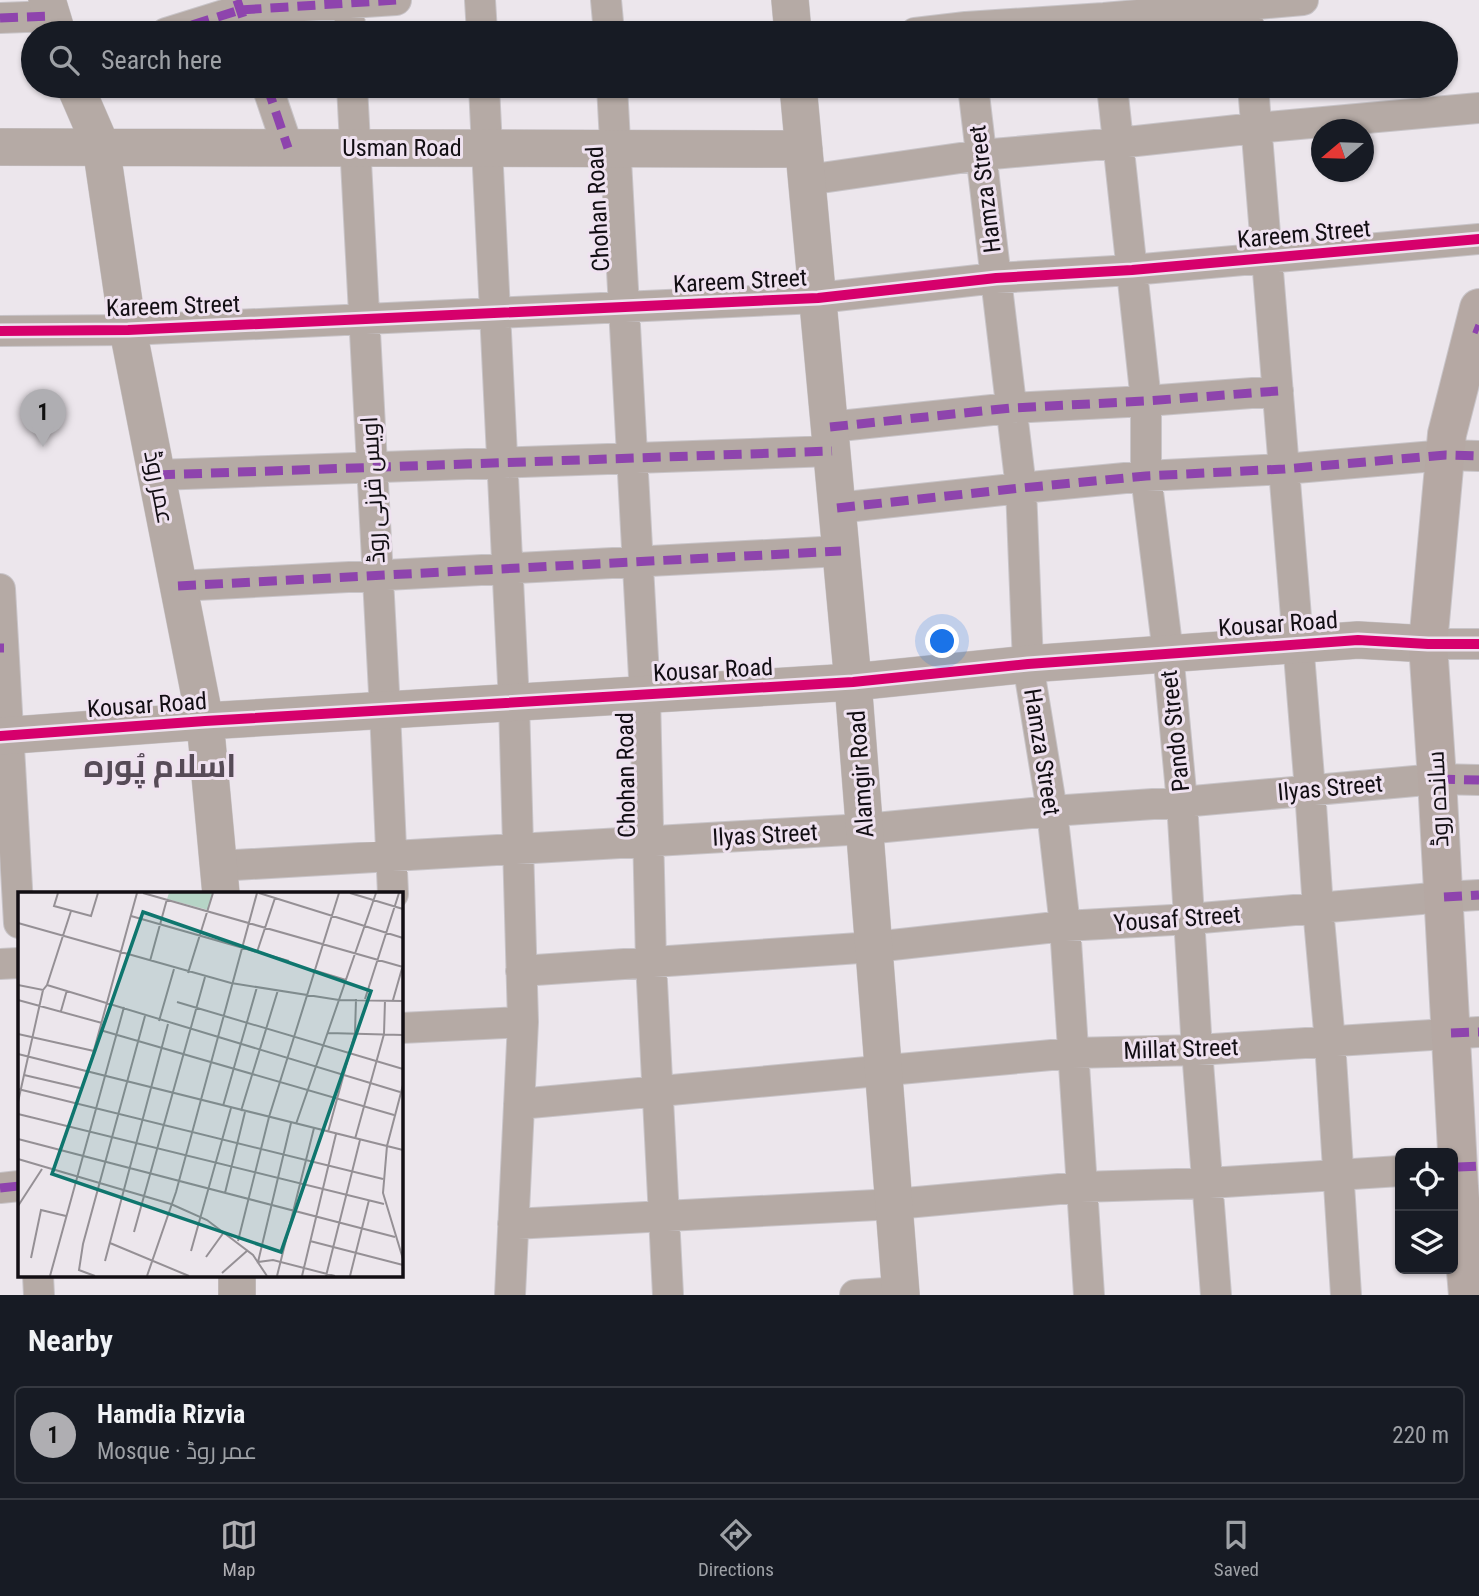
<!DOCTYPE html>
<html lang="en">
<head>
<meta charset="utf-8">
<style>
  body { margin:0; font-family:"Roboto Condensed",Cairo,sans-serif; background:#242831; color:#f1f3f6 }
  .controls { position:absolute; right:21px; bottom:21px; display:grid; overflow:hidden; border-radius:10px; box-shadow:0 2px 5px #0004 }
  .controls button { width:63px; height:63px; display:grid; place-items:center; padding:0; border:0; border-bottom:2px solid #363941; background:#171b24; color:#f1f3f6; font:35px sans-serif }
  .compass { position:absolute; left:1311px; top:119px; width:63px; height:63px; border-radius:50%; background:#171b24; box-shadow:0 2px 5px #0004; rotate:251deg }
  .you { position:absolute; left:943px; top:642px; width:24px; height:24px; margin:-18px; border:5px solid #fff; border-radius:50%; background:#1a73e8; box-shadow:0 0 0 10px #1a73e833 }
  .badge { display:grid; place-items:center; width:46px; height:46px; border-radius:50%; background:#afaeb2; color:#111; font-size:23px; font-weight:700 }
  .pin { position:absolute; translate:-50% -58px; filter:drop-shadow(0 2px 4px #0008) }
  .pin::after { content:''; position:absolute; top:37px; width:24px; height:21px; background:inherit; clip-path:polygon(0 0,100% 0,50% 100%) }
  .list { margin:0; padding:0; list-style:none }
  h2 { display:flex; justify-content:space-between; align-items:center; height:91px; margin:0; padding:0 28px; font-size:30px }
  h2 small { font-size:23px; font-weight:400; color:#9ea1a6 }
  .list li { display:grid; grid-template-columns:46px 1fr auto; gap:21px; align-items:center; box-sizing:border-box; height:98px; margin:0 14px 14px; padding:0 14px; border:2px solid #363941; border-radius:10px }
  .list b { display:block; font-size:26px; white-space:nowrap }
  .list p { margin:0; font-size:23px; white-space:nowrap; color:#9ea1a6 }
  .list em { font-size:23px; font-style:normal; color:#9ea1a6 }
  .icon { flex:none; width:38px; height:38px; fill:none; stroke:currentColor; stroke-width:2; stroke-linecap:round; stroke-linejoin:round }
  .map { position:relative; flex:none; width:1479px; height:1295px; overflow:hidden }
  .search { position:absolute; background:#171b24; box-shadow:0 2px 5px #0004; left:21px; right:21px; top:21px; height:77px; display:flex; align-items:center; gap:18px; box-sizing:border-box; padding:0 24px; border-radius:38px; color:#9ea1a6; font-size:26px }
  .sheet { height:203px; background:#171b24 }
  nav { display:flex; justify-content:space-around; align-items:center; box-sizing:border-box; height:98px; border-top:2px solid #363941; background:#171b24; font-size:19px; color:#9ea1a6 }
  nav a { display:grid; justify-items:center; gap:4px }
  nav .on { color:#afaeb2 }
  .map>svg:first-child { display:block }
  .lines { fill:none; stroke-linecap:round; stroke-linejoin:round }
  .minor-casing { stroke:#c8c4c8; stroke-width:32 }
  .tertiary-casing { stroke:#c8c4c8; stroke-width:38 }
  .secondary-casing { stroke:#c8c4c8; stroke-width:40 }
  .minor { stroke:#b5aaa5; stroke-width:30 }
  .tertiary { stroke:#b5aaa5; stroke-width:37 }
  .secondary { stroke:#b5a8a3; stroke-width:38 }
  .quiet { stroke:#8e44ad; stroke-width:9; stroke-dasharray:18 9; stroke-linecap:butt }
  .cycleway-casing { stroke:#efe2f0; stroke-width:15 }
  .cycleway { stroke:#d6006c; stroke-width:10 }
  .labels { text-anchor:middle; stroke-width:6; stroke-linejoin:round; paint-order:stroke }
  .street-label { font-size:24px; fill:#120e13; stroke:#efe2f0 }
  .district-label { font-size:32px; font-weight:bold; fill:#564b57; stroke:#efe2f0 }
  .inset-road { fill:none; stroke:#959095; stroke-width:2 }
  .view { fill:#0f766e; fill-opacity:0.15; stroke:#0f766e; stroke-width:3.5 }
  .inset-edge { fill:none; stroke:#120e13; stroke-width:3.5 }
</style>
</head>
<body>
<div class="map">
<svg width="1479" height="1295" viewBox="0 0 1479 1295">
  <rect width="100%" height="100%" fill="#ece6ec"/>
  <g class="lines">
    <g class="minor-casing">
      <path id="minor" d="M349,0L350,33
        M480,0L482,33
        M606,0L609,33
        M1246,0L1249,33
        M0,18L52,16
        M166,33L240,10L396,0
        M915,33L966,27L1104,18L1303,0
        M267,86L288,148
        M352,86L385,711L393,894
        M484,86L514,703L523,1022L510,1295
        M612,86L645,695L651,962L668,1295
        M973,86L1021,488L1028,664L1052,811L1065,926L1089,1295
        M1112,86L1146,401V476L1168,653L1182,802L1197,1050L1216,1295
        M1253,86L1310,790L1318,908L1330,1042L1346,1295
        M807,180L981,155L1118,143L1256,128L1479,108
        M0,331L128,330L818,298L996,278L1132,270L1479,239
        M830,427L1011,408L1146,401L1278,391
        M157,475L832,451
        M837,508L1021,488L1146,476L1284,469L1446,455L1479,456
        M178,586L841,551
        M0,589L19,923
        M1428,644H1479
        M218,866L865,829L1052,811L1182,802L1437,779L1479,780
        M0,964L19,963
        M521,971L874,947L1065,926L1190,919L1444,897L1479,895
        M401,1028L523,1022
        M519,1104L1073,1053L1197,1050L1479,1032
        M0,1188L19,1186
        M513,1224L895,1204L1081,1187L1209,1183L1400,1171
        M38,1276L39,1295
        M855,1295L901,1292"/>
    </g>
    <g class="tertiary-casing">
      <path id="tertiary" d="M47,0L57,33
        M790,0L793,33
        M75,86L101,146L128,330L205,721L221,894
        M798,86L853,682L901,1295
        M0,147L804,149
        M0,736L205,721L853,682L1028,664L1358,640L1428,644
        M237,1276V1295"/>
    </g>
    <g class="secondary-casing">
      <path id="secondary" d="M1468,1295L1459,1187L1437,779L1428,644L1447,434L1479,308"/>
    </g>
    <use href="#minor" class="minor"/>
    <use href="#tertiary" class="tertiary"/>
    <use href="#secondary" class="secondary"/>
    <path class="quiet" d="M237,0L248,33
      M0,18L52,16
      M166,33L240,10L396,0
      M267,86L288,148
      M1474,328L1479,330
      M830,427L1011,408L1146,401L1278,391
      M157,475L832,451
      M837,508L1021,488L1146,476L1284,469L1446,455L1479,456
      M178,586L841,551
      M0,648H4
      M1437,779L1479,780
      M1444,897L1479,895
      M1451,1033L1479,1032
      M1458,1167L1479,1166
      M0,1188L19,1186"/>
    <g class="cycleway-casing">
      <path id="cycleway" d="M0,331L128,330L818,298L996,278L1132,270L1479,239
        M0,736L205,721L853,682L1028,664L1358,640L1428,644H1479"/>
    </g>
    <use href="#cycleway" class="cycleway"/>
  </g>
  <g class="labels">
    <g class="street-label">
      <text x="402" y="156">Usman Road</text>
      <text transform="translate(985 189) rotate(-97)" y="8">Hamza Street</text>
      <text transform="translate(598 209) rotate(-93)" y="8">Chohan Road</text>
      <text transform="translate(1304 234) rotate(-5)" y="8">Kareem Street</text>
      <text transform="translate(740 281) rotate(-3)" y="8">Kareem Street</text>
      <text transform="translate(173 306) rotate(-2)" y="8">Kareem Street</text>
      <text transform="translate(159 487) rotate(79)" y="8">عمر روڈ</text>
      <text transform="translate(373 490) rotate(-93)" y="8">اویس قرنی روڈ</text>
      <text transform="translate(1278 624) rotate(-4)" y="8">Kousar Road</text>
      <text transform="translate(713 670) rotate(-3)" y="8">Kousar Road</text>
      <text transform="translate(147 705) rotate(-4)" y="8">Kousar Road</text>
      <text transform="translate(1175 731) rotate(-96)" y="8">Pando Street</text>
      <text transform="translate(1042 752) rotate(81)" y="8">Hamza Street</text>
      <text transform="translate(861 774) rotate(-94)" y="8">Alamgir Road</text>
      <text transform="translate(626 775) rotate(-91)" y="8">Chohan Road</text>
      <text transform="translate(1330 788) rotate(-5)" y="8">Ilyas Street</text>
      <text transform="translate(1438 799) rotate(-93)" y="8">ساندہ روڈ</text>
      <text transform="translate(765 835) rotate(-3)" y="8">Ilyas Street</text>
      <text transform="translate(1177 919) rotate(-4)" y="8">Yousaf Street</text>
      <text transform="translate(1181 1049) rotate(-2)" y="8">Millat Street</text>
    </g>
    <g class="district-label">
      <text x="160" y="777">اسلام پُورہ</text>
    </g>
  </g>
  <g transform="translate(18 892)">
    <rect width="385" height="385" fill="#ece6ec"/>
    <path d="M151,1H195L190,18L149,7Z" fill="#b6d4c6"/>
    <path class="inset-road" d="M40,1L36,14L73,24L80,1M125,1L385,75M241,1L385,46M332,1L385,17M113,24L271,69M0,31L213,91L321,108L385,109M239,60L257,6M132,69L149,7M295,78L328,88M170,81L195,1M0,93L25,98L29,93L53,19M29,93L382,200M347,107L381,1M0,108L84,131M375,108L385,73M159,110L385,177M43,119L49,98M141,129L156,77M82,138L376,223M310,141L385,143M0,142L76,159M0,162L385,258M70,180L119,1M6,183L62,196M385,193L369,254L365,301L385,367M0,197L365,287M0,210L25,98M205,214L239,95M223,219L260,98M0,222L366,312M273,231L240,370L255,368L317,384M278,232L358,1M310,240L337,141L338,107M0,247L377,345M337,247L366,142L367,108M0,267L153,312L189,328L235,363L249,384M207,301L227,220M0,314L24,277M116,340L187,85M220,349L251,225L321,1M292,349L385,373M92,351L171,384M173,359L213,216M188,365L206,340M13,366L23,318L48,324M87,369L150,132M204,381L230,358M32,384L106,115M77,384L61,378L65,352L127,124M129,384L158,300L239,1M259,384L296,236M284,384L318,242M308,384L342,248M332,384L351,308"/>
    <path class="view" d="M125,20L353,99L263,360L34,282Z"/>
    <rect width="385" height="385" class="inset-edge"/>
  </g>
</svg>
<div class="controls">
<button><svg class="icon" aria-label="locate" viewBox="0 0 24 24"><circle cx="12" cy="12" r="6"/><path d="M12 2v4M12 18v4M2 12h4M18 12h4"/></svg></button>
<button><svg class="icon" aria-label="layers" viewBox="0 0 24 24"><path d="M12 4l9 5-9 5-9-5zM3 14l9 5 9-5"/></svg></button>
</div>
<svg class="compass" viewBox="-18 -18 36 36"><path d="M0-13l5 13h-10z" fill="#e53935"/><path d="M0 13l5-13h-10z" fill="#9ea1a6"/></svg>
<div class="you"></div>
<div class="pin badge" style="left:43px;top:447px">1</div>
<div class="search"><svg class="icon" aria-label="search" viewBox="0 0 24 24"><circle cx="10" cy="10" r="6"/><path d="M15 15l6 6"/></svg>Search here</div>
</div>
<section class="sheet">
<h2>Nearby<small></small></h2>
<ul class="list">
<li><span class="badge">1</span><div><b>Hamdia Rizvia</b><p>Mosque · عمر روڈ</p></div><em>220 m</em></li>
</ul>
</section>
<nav>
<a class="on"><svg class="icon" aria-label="map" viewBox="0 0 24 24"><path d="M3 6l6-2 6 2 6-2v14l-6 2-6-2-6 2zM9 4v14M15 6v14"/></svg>Map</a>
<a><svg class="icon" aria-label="directions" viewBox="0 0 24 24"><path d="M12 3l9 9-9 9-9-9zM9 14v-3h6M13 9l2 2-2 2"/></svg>Directions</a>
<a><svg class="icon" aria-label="saved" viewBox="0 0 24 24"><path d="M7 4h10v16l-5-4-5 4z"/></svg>Saved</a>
</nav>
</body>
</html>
